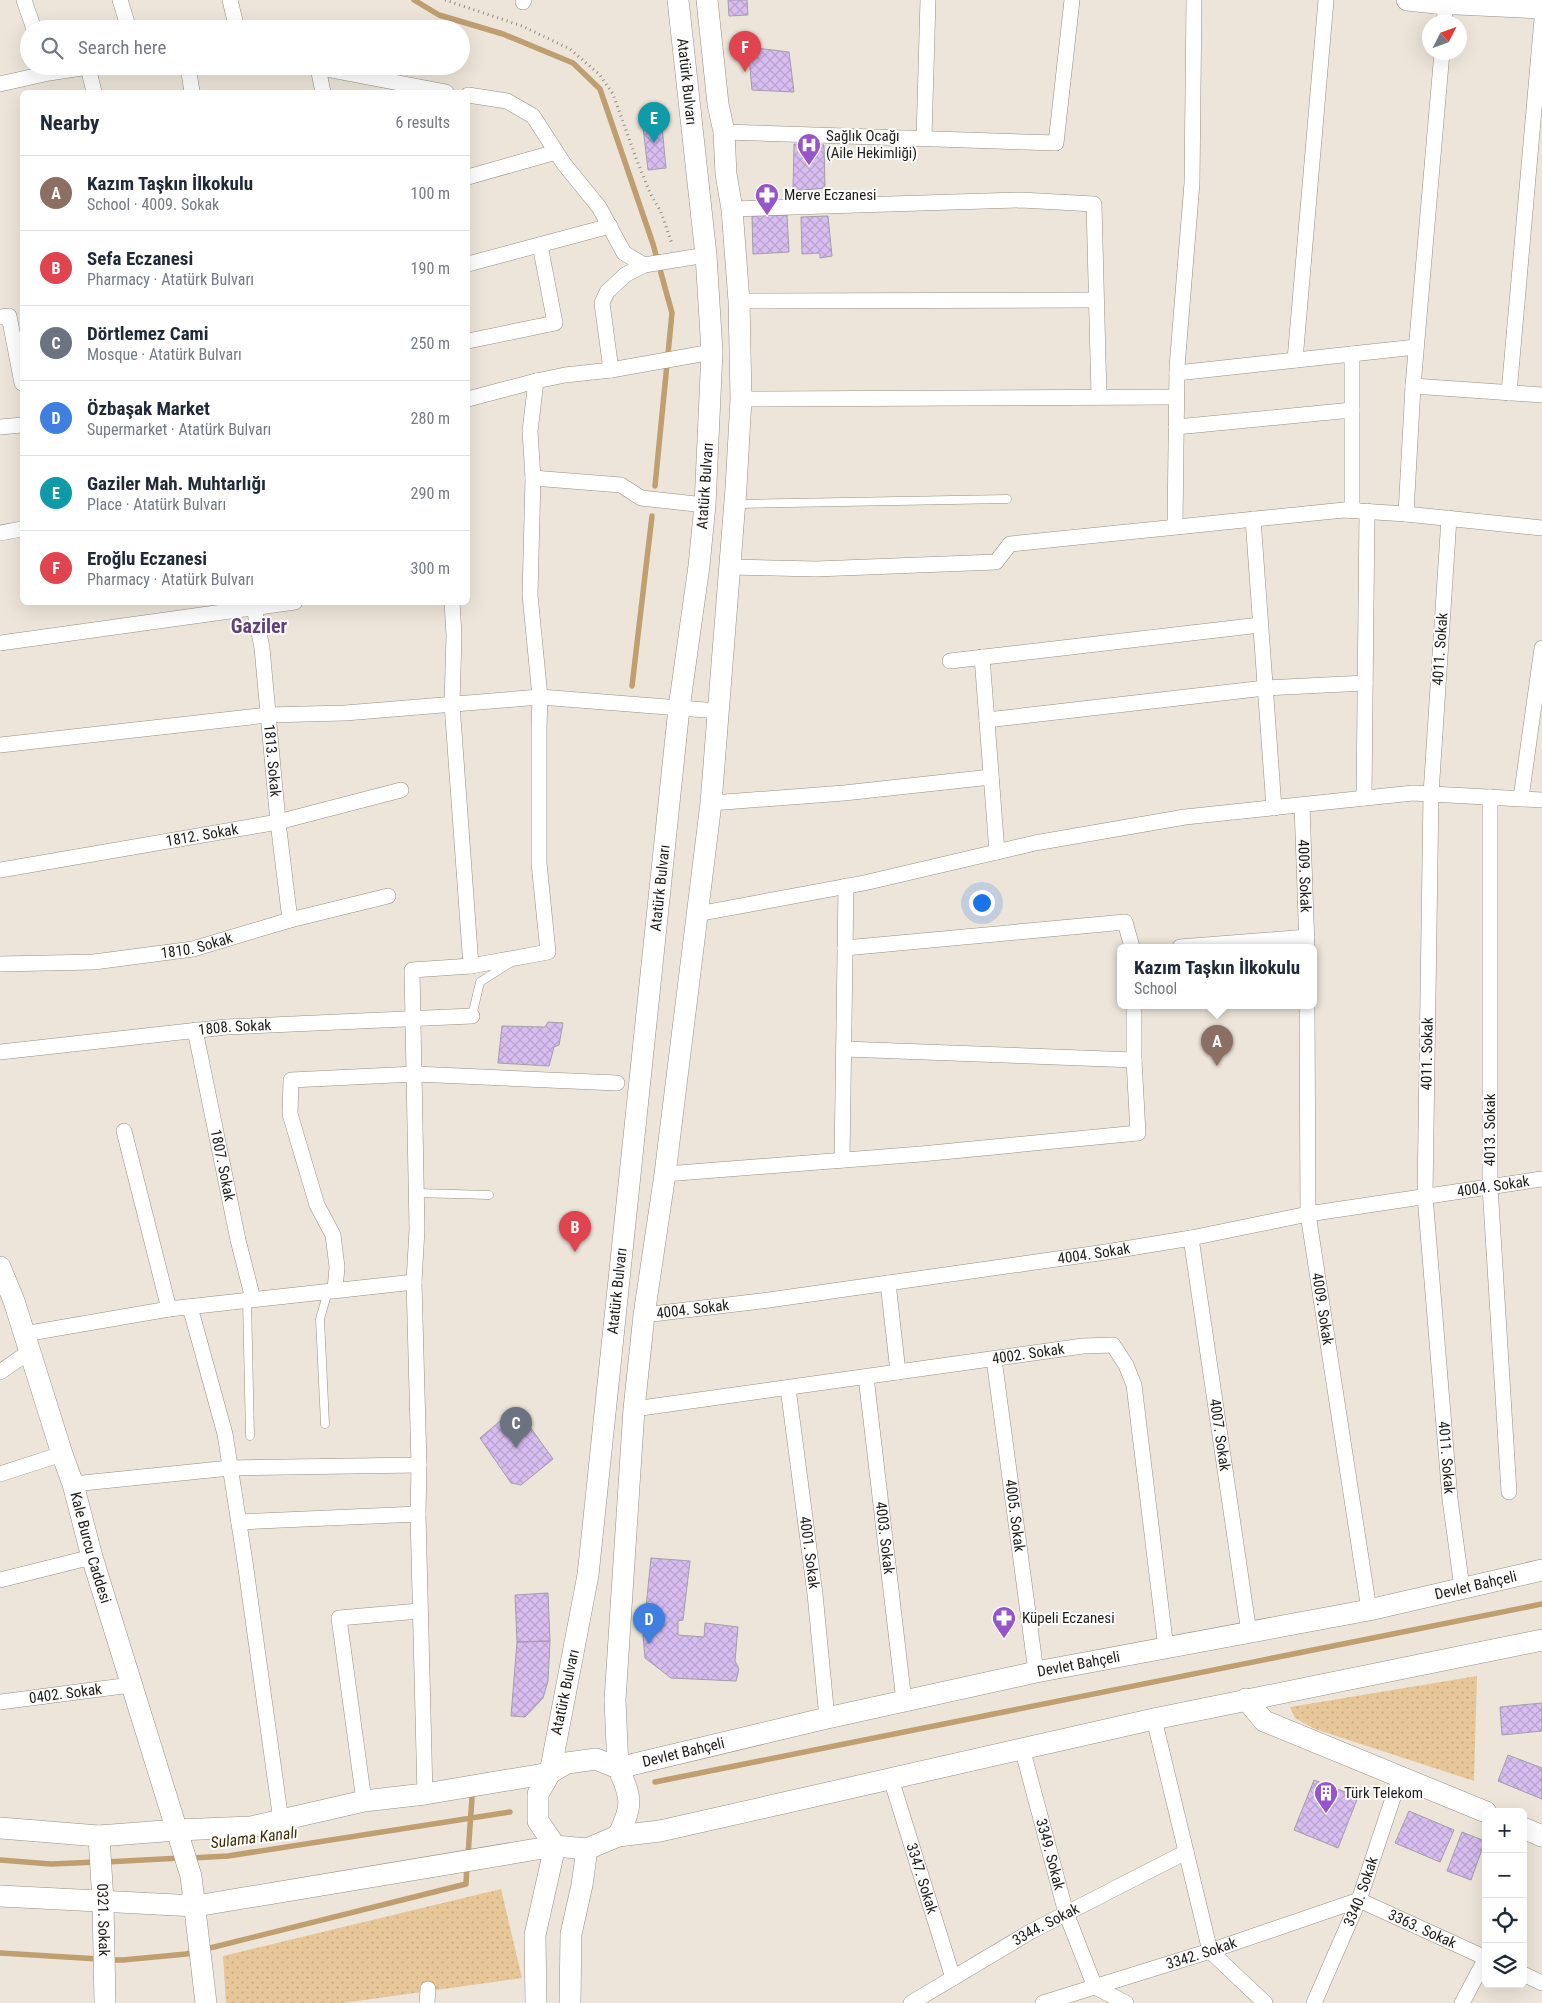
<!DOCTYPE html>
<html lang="en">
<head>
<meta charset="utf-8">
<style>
  body { margin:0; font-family:"Roboto Condensed",sans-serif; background:#f6f6f7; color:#1f2937 }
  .controls { position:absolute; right:15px; bottom:15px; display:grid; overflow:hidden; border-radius:8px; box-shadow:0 5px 20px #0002 }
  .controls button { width:45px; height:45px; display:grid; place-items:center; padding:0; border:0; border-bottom:1px solid #e0e1e3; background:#fff; color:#1f2937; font:25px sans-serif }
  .compass { position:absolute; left:1422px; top:15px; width:45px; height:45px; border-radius:50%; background:#fff; box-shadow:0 5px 20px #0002; rotate:48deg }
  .you { position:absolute; left:981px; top:902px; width:18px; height:18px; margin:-12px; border:4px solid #fff; border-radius:50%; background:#1a73e8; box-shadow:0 0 0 8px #1a73e833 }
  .badge { display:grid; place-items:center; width:32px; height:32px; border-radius:50%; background:#0f766e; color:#fff; font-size:16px; font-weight:700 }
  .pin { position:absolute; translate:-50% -41px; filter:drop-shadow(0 1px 2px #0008) }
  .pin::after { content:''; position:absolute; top:26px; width:18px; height:15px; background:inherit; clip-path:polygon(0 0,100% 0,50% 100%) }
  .popup { position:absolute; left:1117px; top:944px; width:200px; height:65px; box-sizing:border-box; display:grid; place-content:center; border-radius:8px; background:#fff; filter:drop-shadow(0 1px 4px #0005); font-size:16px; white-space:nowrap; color:#747a83 }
  .popup b { font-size:19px; color:#1f2937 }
  .popup::after { content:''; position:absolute; left:50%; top:100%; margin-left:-10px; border:10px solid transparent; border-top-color:#fff }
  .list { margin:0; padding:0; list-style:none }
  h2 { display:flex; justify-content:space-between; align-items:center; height:65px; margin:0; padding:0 20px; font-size:21px }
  h2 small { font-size:16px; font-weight:400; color:#747a83 }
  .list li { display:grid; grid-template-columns:32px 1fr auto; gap:15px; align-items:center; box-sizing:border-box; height:75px; padding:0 20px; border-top:1px solid #e0e1e3 }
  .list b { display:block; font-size:19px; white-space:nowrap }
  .list p { margin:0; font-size:16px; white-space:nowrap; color:#747a83 }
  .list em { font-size:16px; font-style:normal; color:#747a83 }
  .icon { flex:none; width:28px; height:28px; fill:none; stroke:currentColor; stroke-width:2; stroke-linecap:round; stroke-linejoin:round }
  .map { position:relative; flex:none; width:1542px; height:2003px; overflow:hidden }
  .search { position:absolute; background:#fff; box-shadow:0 5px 20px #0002; left:20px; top:20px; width:450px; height:55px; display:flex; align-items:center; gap:12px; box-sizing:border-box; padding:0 18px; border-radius:28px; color:#747a83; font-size:19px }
  .panel { position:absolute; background:#fff; box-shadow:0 5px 20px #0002; left:20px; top:90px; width:450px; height:515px; border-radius:8px }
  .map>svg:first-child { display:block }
  .park { fill:url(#park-dots) }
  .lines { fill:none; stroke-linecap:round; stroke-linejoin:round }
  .stream { stroke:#bf9e6f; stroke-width:5.5 }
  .building { fill:url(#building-cross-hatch); stroke:#a39ea9 }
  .lane-casing { stroke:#968e84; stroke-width:9 }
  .street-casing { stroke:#968e84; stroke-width:16 }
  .secondary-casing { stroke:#968e84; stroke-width:22 }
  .path { stroke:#908a82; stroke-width:3; stroke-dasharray:1 4; stroke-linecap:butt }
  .lane { stroke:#fff; stroke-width:8 }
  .street { stroke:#fff; stroke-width:15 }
  .secondary { stroke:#fff; stroke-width:21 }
  .labels { text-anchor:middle; stroke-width:4; stroke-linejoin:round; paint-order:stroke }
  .street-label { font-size:15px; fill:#1f1c18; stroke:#fff }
  .poi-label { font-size:15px; fill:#1f1c18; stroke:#fff; text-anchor:start }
  .water-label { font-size:16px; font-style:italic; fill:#432c04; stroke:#fff }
  .district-label { font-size:20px; font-weight:bold; fill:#61417c; stroke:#fff }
</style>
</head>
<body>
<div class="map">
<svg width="1542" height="2003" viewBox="0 0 1542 2003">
  <defs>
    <pattern id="park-dots" width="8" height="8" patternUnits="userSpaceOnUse" patternTransform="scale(1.25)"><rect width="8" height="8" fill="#e7c698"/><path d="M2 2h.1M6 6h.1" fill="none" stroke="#c6aa82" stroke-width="1.8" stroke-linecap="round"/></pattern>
    <pattern id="building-cross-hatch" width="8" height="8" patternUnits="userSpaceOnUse" patternTransform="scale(1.25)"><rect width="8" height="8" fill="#d7bdf0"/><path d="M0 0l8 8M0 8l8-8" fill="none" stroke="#b8a2cd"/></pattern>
  </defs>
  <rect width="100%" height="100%" fill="#ede5d9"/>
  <path class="park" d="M1477,1676L1474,1781L1315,1729L1295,1718L1290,1707Z
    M501,1889L522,1978L343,2003H226L223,1956Z"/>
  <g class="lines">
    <path class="stream" d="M414,0L439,15L503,34L573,63L600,89L653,244L672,313L655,486
      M632,686L652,516
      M655,1782L1542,1604
      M468,1855L472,1798
      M191,1858L228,1856L510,1812
      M0,1860L51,1864L97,1862
      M106,1862L181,1858
      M0,1953L99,1959
      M109,1960H123L186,1954L466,1884L467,1864"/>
  </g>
  <path class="building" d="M728,0H747L748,15L729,16Z
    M748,47L789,52L794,92L752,90Z
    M661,116L666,168L648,170L642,118Z
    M794,144L824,145L825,188L793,191Z
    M787,215L789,252L753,254L752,216Z
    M828,216L832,256L820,258V253L802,254L801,217Z
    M548,1022L563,1023L559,1045L554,1047L549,1066L498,1063L502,1026L545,1027Z
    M512,1411L523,1417L553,1459L521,1485L511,1483L480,1438Z
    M651,1558L690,1561L683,1620L678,1621V1635L704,1637L705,1623L738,1627L735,1661L739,1669L736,1681L671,1678L645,1658L643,1636Z
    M548,1593L550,1641L517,1642L515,1595Z
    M550,1641L548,1681L543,1698L525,1717L511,1716L517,1642Z
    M1542,1703V1731L1502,1735L1500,1707Z
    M1508,1755L1542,1768V1799L1498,1781Z
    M1314,1780L1358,1797L1338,1848L1294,1830Z
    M1409,1811L1454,1830L1440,1862L1395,1843Z
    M1462,1832L1485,1841L1471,1880L1447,1871Z"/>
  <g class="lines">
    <g class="lane-casing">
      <path id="lane" d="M737,504L1007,499
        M472,1016L480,982L510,963
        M417,1193L489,1195
        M247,1300L250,1436
        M325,1424L320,1319L328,1291"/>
    </g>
    <g class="street-casing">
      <g id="street">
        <path d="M24,0L34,29"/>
        <path d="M120,0L129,29"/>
        <path d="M230,0L237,29"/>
        <path d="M523,2L524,0"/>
        <path d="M1444,22L1446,4"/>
        <path d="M188,66L192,92"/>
        <path d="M310,66L446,92"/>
        <path d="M88,67L94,92"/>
        <path d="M318,68L323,92"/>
        <path d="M0,84L49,73L95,66"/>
        <path d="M468,95L507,101L533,116L564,164L599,207L624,253L644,265L706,255"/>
        <path d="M724,132L1056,143L1072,0"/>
        <path d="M924,138L928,0"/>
        <path d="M468,177L556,152"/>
        <path d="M732,209L1021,200L1094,204L1099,397"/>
        <path d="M468,264L610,226"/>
        <path d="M739,301L1096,300"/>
        <path d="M0,317L9,316L22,383"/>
        <path d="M468,341L555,323L540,245"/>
        <path d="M1352,354V510"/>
        <path d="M1295,360L1326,0"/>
        <path d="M611,370L602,303L607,292L625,275L644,265"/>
        <path d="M1177,373L1416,347"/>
        <path d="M1413,386L1542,395"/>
        <path d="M1509,393L1542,19"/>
        <path d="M468,399L536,381"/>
        <path d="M741,399L1176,397"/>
        <path d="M0,427L22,425"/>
        <path d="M1176,427L1352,410"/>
        <path d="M533,478L621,485L641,498L705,505"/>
        <path d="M1406,514L1413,386L1442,52"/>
        <path id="s1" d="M1449,518L1431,794L1425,1196L1450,1499L1462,1588"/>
        <path d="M1253,519L1274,808"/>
        <path d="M1175,526L1177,367L1192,183L1194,0"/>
        <path d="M0,533L22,529"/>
        <path d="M729,567L816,569L996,562L1010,544L1344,510L1406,514L1542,528"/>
        <path id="s2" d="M253,602L262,648L278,822L290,920"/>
        <path d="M452,602L454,635L452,704L471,966"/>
        <path d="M0,643L295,602"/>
        <path d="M982,657L997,852"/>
        <path d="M950,661L1260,625"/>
        <path d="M987,720L1265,688L1365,683"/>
        <path d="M0,745L268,715L345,713L540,697L718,711"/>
        <path d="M1490,797V1186L1509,1492"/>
        <path d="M1364,798L1367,511"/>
        <path d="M1521,798L1542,648"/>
        <path d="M711,803L844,793L991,777"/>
        <path id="s3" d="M1302,805L1307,947"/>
        <path id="s4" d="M0,870L278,822L401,790"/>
        <path d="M697,914L864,883L1035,843L1185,817L1413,793L1542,800"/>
        <path d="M1180,947L1307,937"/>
        <path d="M845,948L1125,922L1132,947"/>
        <path id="s5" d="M0,964L94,962L193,949L290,920L388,896"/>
        <path id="s6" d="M1307,1005L1308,1214L1369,1610"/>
        <path id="s7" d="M195,1030L238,1240L253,1299"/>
        <path d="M844,1049L1134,1060"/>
        <path id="s8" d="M0,1052L226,1027L472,1016"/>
        <path d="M124,1131L169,1309"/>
        <path d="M842,1160L846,886"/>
        <path d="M665,1174L921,1154L1138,1133L1134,1060V1005"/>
        <path id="s9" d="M1191,1238L1249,1633"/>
        <path d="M888,1283L898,1372"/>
        <path d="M335,1290L337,1267L333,1235L317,1205L290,1114L291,1080L415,1074L617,1083"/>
        <path d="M190,1307L225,1434L245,1562L281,1821"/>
        <path id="s10" d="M644,1315L769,1300L1106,1252L1191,1238L1308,1214L1542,1179"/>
        <path d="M24,1334L169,1309L414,1282"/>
        <path id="s11" d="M994,1359L1036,1672"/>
        <path d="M0,1372L29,1352"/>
        <path id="s12" d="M866,1377L904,1701"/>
        <path id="s13" d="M788,1388L815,1594L827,1718"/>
        <path id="s14" d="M634,1409L1083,1346L1113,1345L1126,1365L1134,1385L1166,1649"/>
        <path d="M0,1474L62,1454"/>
        <path d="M73,1484L230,1468L419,1465"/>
        <path d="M239,1522L418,1514"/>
        <path d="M0,1580L92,1557"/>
        <path id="s15" d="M0,1702L131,1685"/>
        <path d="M1154,1719L1210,1951L1265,2003"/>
        <path id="s16" d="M1022,1748L1066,1913L1095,1987L1126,2003"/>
        <path id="s17" d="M891,1779L953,1978"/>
        <path d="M425,1794L418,1514L419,1465L414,1282L417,1229L412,970L471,966L548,952L539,863V729L540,697L530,595L533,478L530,431L536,381L565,375L611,370L712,352"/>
        <path d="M364,1801L339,1618L419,1611"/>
        <path d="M1523,1974L1542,1983"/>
        <path d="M427,2003L428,1989"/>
        <path id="s18" d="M911,2003L1030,1932L1186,1852"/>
        <path id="s19" d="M1043,2003L1210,1951L1359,1900L1486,1958"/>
        <path id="s20" d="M1314,2003L1359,1900L1400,1777"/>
        <path d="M1462,2003L1486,1958"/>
      </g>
    </g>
    <g class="secondary-casing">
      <g id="secondary">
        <path id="s21" d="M678,0L706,255L712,352L705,505L699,566L679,708L588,1575L550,1773L538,1794V1821L555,1846L587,1849L618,1836L660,1831L1154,1719L1542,1640"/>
        <path id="s22" d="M707,0L718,104L724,132L726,174L732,209L739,301L741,399L736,488L711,803L665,1174L644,1315L634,1409L615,1700L618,1768L827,1718L1036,1672L1369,1610L1542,1570"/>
        <path d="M1407,0L1436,3"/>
        <path d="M1430,0L1436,3L1542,8"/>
        <path id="s23" d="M0,1267L14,1301L62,1454L73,1484L92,1557L191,1876L206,2003"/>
        <path d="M1246,1699L1264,1721L1486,1812"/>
        <path d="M0,1828L99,1836L177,1830L251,1827L364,1801L425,1794L550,1773L567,1763L596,1759L618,1768C632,1798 633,1806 618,1836"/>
        <path d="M1523,1828L1542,1836"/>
        <path id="s24" d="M99,1836L103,1902L105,2003"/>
        <path d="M0,1896L196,1906L555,1846L535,1935L536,2003"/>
        <path d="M570,2003L571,1934L582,1885L587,1849"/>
      </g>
    </g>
    <path class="path" d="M445,0L522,26L570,49L599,74L613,94L636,158L650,193L661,212L672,244"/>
    <use href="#lane" class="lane"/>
    <use href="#street" class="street"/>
    <use href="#secondary" class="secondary"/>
  </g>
  <defs>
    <g id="hospital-pin" transform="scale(1.25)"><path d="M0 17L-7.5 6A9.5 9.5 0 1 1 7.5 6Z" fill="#9755cb" stroke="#fff"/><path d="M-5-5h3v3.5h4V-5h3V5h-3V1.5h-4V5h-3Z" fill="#fff"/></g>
    <g id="pharmacy-pin" transform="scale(1.25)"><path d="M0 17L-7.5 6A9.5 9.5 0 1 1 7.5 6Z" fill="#9755cb" stroke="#fff"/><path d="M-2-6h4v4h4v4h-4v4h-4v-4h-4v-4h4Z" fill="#fff"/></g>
    <g id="building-pin" transform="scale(1.25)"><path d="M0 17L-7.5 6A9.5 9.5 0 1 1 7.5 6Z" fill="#9755cb" stroke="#fff"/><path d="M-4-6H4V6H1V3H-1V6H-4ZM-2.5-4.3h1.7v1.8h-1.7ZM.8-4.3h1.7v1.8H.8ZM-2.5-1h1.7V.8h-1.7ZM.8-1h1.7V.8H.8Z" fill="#fff"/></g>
  </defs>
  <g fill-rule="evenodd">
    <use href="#hospital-pin" x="809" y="145"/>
    <use href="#pharmacy-pin" x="767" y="195"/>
    <use href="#pharmacy-pin" x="1004" y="1618"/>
    <use href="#building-pin" x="1326" y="1793"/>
  </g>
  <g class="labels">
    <g class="street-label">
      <text dy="5" stroke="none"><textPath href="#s21" startOffset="82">Atatürk Bulvarı</textPath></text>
      <text transform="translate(705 486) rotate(-86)" y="5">Atatürk Bulvarı</text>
      <text transform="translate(1440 649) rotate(-86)" y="5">4011. Sokak</text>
      <text dy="5" stroke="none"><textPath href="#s2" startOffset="160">1813. Sokak</textPath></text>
      <text dy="5" stroke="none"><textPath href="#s4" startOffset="205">1812. Sokak</textPath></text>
      <text dy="5" stroke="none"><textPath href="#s3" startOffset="71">4009. Sokak</textPath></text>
      <text transform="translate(660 888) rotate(-84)" y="5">Atatürk Bulvarı</text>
      <text dy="5" stroke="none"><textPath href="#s5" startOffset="198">1810. Sokak</textPath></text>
      <text dy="5" stroke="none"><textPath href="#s8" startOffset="236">1808. Sokak</textPath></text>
      <text transform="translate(1427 1054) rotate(-89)" y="5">4011. Sokak</text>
      <text transform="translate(1490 1130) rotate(-90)" y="5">4013. Sokak</text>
      <text dy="5" stroke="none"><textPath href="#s7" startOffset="138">1807. Sokak</textPath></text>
      <text dy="5" stroke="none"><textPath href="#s10" startOffset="859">4004. Sokak</textPath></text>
      <text dy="5" stroke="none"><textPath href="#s10" startOffset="454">4004. Sokak</textPath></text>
      <text transform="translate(617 1291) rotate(-84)" y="5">Atatürk Bulvarı</text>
      <text dy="5" stroke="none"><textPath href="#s10" startOffset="49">4004. Sokak</textPath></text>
      <text dy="5" stroke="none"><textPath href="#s6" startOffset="305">4009. Sokak</textPath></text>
      <text dy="5" stroke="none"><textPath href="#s14" startOffset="398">4002. Sokak</textPath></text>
      <text dy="5" stroke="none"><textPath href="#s9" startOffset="199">4007. Sokak</textPath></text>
      <text dy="5" stroke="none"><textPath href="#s1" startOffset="941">4011. Sokak</textPath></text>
      <text dy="5" stroke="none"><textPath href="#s11" startOffset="158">4005. Sokak</textPath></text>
      <text dy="5" stroke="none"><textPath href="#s12" startOffset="162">4003. Sokak</textPath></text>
      <text dy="5" stroke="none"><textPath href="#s23" startOffset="295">Kale Burcu Caddesi</textPath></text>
      <text dy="5" stroke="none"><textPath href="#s13" startOffset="166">4001. Sokak</textPath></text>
      <text dy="5" stroke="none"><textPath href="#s22" startOffset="2654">Devlet Bahçeli</textPath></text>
      <text dy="5" stroke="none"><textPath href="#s22" startOffset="2249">Devlet Bahçeli</textPath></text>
      <text transform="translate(565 1692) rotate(-78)" y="5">Atatürk Bulvarı</text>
      <text dy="5" stroke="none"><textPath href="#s15" startOffset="66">0402. Sokak</textPath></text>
      <text dy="5" stroke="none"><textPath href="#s22" startOffset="1844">Devlet Bahçeli</textPath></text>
      <text dy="5" stroke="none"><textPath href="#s16" startOffset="110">3349. Sokak</textPath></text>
      <text dy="5" stroke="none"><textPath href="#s17" startOffset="104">3347. Sokak</textPath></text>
      <text dy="5" stroke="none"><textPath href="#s20" startOffset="121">3340. Sokak</textPath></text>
      <text dy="5" stroke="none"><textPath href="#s24" startOffset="84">0321. Sokak</textPath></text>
      <text dy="5" stroke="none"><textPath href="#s18" startOffset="156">3344. Sokak</textPath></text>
      <text dy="5" stroke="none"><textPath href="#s19" startOffset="402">3363. Sokak</textPath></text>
      <text dy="5" stroke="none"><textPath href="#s19" startOffset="166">3342. Sokak</textPath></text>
    </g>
    <g class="poi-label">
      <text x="826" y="141">Sağlık Ocağı<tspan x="826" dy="17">(Aile Hekimliği)</tspan></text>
      <text x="784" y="200">Merve Eczanesi</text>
      <text x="1022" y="1623">Küpeli Eczanesi</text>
      <text x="1344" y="1798">Türk Telekom</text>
    </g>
    <g class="water-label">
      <text transform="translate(254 1837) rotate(-7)" y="6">Sulama Kanalı</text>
    </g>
    <g class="district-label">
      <text x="259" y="633">Gaziler</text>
    </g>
  </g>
</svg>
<div class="controls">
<button>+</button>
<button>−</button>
<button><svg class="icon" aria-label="locate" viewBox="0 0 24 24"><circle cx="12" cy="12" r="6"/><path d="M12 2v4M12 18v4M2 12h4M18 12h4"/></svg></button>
<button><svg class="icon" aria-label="layers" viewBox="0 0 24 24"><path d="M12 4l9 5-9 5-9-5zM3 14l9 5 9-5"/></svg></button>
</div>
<svg class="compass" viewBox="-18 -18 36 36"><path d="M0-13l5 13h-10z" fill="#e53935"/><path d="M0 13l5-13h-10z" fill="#747a83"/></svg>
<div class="you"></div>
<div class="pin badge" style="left:1217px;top:1066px;background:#8d6e63">A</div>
<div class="popup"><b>Kazım Taşkın İlkokulu</b>School</div>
<div class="pin badge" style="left:575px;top:1252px;background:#e0444e">B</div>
<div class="pin badge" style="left:516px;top:1448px;background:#6b7280">C</div>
<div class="pin badge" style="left:649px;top:1644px;background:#3f7fe0">D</div>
<div class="pin badge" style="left:654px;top:143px;background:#0f9aa8">E</div>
<div class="pin badge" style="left:745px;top:72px;background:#e0444e">F</div>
<div class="search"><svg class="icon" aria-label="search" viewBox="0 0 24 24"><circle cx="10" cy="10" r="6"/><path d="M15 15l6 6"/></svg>Search here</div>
<section class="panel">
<h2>Nearby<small>6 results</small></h2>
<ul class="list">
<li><span class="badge" style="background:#8d6e63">A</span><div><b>Kazım Taşkın İlkokulu</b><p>School · 4009. Sokak</p></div><em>100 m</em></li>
<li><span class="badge" style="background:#e0444e">B</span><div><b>Sefa Eczanesi</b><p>Pharmacy · Atatürk Bulvarı</p></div><em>190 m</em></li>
<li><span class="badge" style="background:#6b7280">C</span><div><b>Dörtlemez Cami</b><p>Mosque · Atatürk Bulvarı</p></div><em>250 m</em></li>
<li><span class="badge" style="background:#3f7fe0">D</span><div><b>Özbaşak Market</b><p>Supermarket · Atatürk Bulvarı</p></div><em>280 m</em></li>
<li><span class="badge" style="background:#0f9aa8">E</span><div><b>Gaziler Mah. Muhtarlığı</b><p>Place · Atatürk Bulvarı</p></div><em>290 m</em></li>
<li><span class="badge" style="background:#e0444e">F</span><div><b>Eroğlu Eczanesi</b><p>Pharmacy · Atatürk Bulvarı</p></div><em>300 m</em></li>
</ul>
</section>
</div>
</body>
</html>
